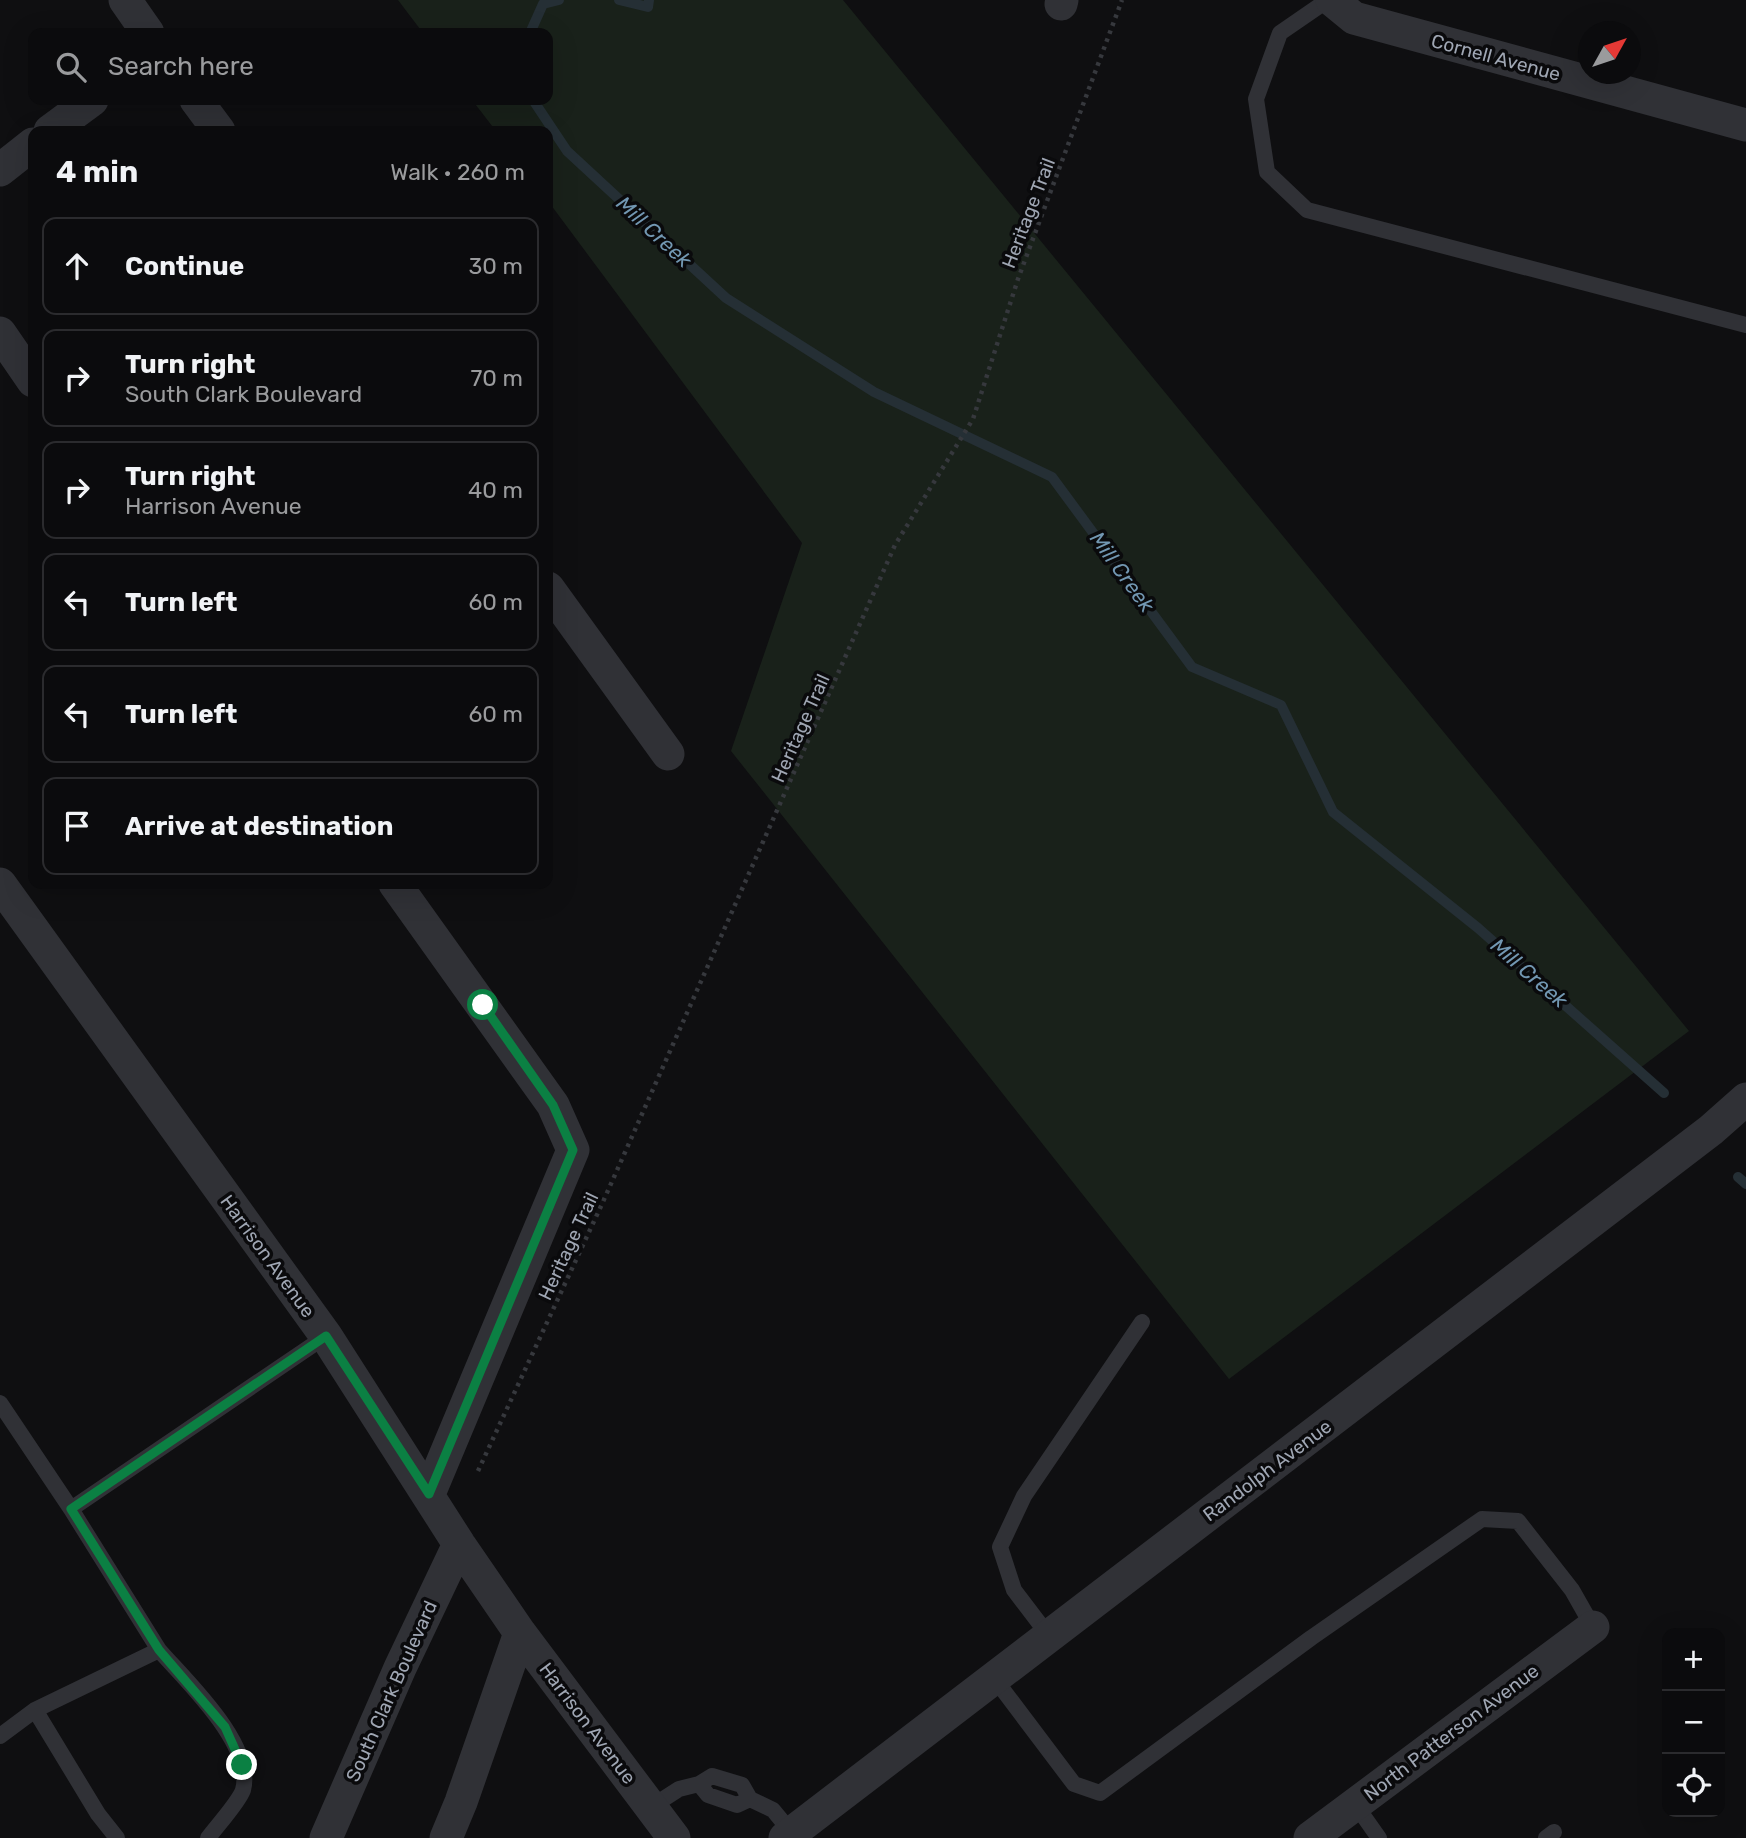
<!DOCTYPE html>
<html lang="en">
<head>
<meta charset="utf-8">
<style>
  body { margin:0; font-family:Rubik,sans-serif; background:#141416; color:#f1f3f6 }
  .controls { position:absolute; right:21px; bottom:21px; display:grid; overflow:hidden; border-radius:14px; box-shadow:0 7px 28px #0002 }
  .controls button { width:63px; height:63px; display:grid; place-items:center; padding:0; border:0; border-bottom:2px solid #2b2b2e; background:#0b0b0d; color:#f1f3f6; font:35px sans-serif }
  .compass { position:absolute; left:1578px; top:21px; width:63px; height:63px; border-radius:50%; background:#0b0b0d; box-shadow:0 7px 28px #0002; rotate:50deg }
  .stop { position:absolute; width:21px; height:21px; margin:-16px; border:5px solid #0b8043; border-radius:50%; background:#fff }
  .stop.end { background:#0b8043; border-color:#fff; box-shadow:0 2px 7px #0008 }
  .list { margin:0; padding:0; list-style:none }
  h2 { display:flex; justify-content:space-between; align-items:center; height:91px; margin:0; padding:0 28px; font-size:30px }
  h2 small { font-size:23px; font-weight:400; color:#9a9b9d }
  .list li { display:grid; grid-template-columns:46px 1fr auto; gap:21px; align-items:center; box-sizing:border-box; height:98px; margin:0 14px 14px; padding:0 14px; border:2px solid #2b2b2e; border-radius:14px }
  .list b { display:block; font-size:26px; white-space:nowrap }
  .list p { margin:0; font-size:23px; white-space:nowrap; color:#9a9b9d }
  .list em { font-size:23px; font-style:normal; color:#9a9b9d }
  .icon { flex:none; width:38px; height:38px; fill:none; stroke:currentColor; stroke-width:2; stroke-linecap:round; stroke-linejoin:round }
  .map { position:relative; flex:none; width:1746px; height:1838px; overflow:hidden }
  .search { position:absolute; background:#0b0b0d; box-shadow:0 7px 28px #0002; left:28px; top:28px; width:525px; height:77px; display:flex; align-items:center; gap:18px; box-sizing:border-box; padding:0 24px; border-radius:14px; color:#9a9b9d; font-size:26px }
  .panel { position:absolute; background:#0b0b0d; box-shadow:0 7px 28px #0002; left:28px; top:126px; width:525px; height:763px; border-radius:14px }
  .map>svg:first-child { display:block }
  .green { fill:#19211a }
  .lines { fill:none; stroke-linecap:round; stroke-linejoin:round }
  .stream { stroke:#252f35; stroke-width:10 }
  .path { stroke:#36383d; stroke-width:4.5; stroke-dasharray:3.5 5; stroke-linecap:butt }
  .service { stroke:#303136; stroke-width:16 }
  .minor { stroke:#303136; stroke-width:33 }
  .route { stroke:#0b8043; stroke-width:9 }
  .labels { text-anchor:middle; stroke-width:7; stroke-linejoin:round; paint-order:stroke }
  .street-label { font-size:19px; fill:#9fa6b3; stroke:#0a0a0c }
  .water-label { font-size:21px; font-style:italic; fill:#7297b2; stroke:#0a0a0c }
</style>
</head>
<body>
<div class="map">
<svg width="1746" height="1838" viewBox="0 0 1746 1838">
  <rect width="100%" height="100%" fill="#0f0f11"/>
  <path class="green" d="M398,0H843L1689,1031L1229,1379L731,751L802,543L548,201V131H496L472,100H548V33H423Z"/>
  <g class="lines">
    <path class="stream" d="M619,0L648,7L649,0
      M530,33L543,4L559,0
      M533,100L567,151L726,298L874,392L1052,477L1192,667L1281,705L1333,812L1478,928L1664,1093
      M1738,1177L1746,1184"/>
    <path class="path" d="M478,1471L602,1204L895,545L973,419L1018,279L1122,0"/>
    <path class="service" d="M1328,0L1280,33L1256,99L1267,172L1307,210L1746,325
      M0,1403L71,1509
      M1049,1636L1014,1590L1000,1547L1024,1496L1142,1322
      M159,1650C186,1681 255,1745 243,1790C239,1802 216,1827 208,1838
      M994,1678L1074,1784L1100,1793L1311,1638L1482,1519L1518,1521L1572,1590L1593,1627
      M35,1710L98,1814L117,1838
      M0,1736L35,1710L159,1650L71,1509L326,1336
      M750,1799L773,1810L792,1833
      M1355,1804L1379,1838
      M651,1807L679,1789L699,1784L712,1776L742,1785L750,1799L737,1805L708,1795L699,1784
      M1546,1838L1554,1832"/>
    <path class="minor" d="M125,0L148,33
      M1332,0L1354,18L1746,125
      M1061,4L1062,0
      M196,100L219,131
      M50,131L92,100
      M0,170L33,144
      M0,333L33,381
      M548,588L668,754
      M0,884L326,1336L459,1544L520,1633L674,1838
      M395,884L553,1105L573,1150L429,1494
      M326,1838L400,1668L459,1544
      M446,1838L461,1802L520,1633
      M785,1838L1711,1130L1746,1099
      M1310,1838L1593,1627"/>
  </g>
  <g class="lines">
    <path class="route" d="M242,1765L225,1727L159,1650L71,1509L326,1336L429,1494L573,1150L553,1105L483,1005"/>
  </g>
  <g class="labels">
    <g class="street-label">
      <text transform="translate(1496 57) rotate(15)" y="7">Cornell Avenue</text>
      <text transform="translate(1028 213) rotate(-69)" y="7">Heritage Trail</text>
      <text transform="translate(800 728) rotate(-66)" y="7">Heritage Trail</text>
      <text transform="translate(568 1246) rotate(-65)" y="7">Heritage Trail</text>
      <text transform="translate(268 1256) rotate(54)" y="7">Harrison Avenue</text>
      <text transform="translate(1267 1470) rotate(-37)" y="7">Randolph Avenue</text>
      <text transform="translate(391 1691) rotate(-66)" y="7">South Clark Boulevard</text>
      <text transform="translate(588 1723) rotate(53)" y="7">Harrison Avenue</text>
      <text transform="translate(1451 1732) rotate(-37)" y="7">North Patterson Avenue</text>
    </g>
    <g class="water-label">
      <text transform="translate(654 232) rotate(43)" y="7">Mill Creek</text>
      <text transform="translate(1122 572) rotate(54)" y="7">Mill Creek</text>
      <text transform="translate(1529 973) rotate(41)" y="7">Mill Creek</text>
    </g>
  </g>
</svg>
<div class="controls">
<button>+</button>
<button>−</button>
<button><svg class="icon" aria-label="locate" viewBox="0 0 24 24"><circle cx="12" cy="12" r="6"/><path d="M12 2v4M12 18v4M2 12h4M18 12h4"/></svg></button>
</div>
<svg class="compass" viewBox="-18 -18 36 36"><path d="M0-13l5 13h-10z" fill="#e53935"/><path d="M0 13l5-13h-10z" fill="#9a9b9d"/></svg>
<div class="stop" style="left:483px;top:1005px"></div>
<div class="stop end" style="left:242px;top:1765px"></div>
<div class="search"><svg class="icon" aria-label="search" viewBox="0 0 24 24"><circle cx="10" cy="10" r="6"/><path d="M15 15l6 6"/></svg>Search here</div>
<section class="panel">
<h2>4 min<small>Walk · 260 m</small></h2>
<ul class="list">
<li><svg class="icon" aria-label="ahead" viewBox="0 0 24 24"><path d="M12 20V5M6 11l6-6 6 6"/></svg><div><b>Continue</b></div><em>30 m</em></li>
<li><svg class="icon" aria-label="right" viewBox="0 0 24 24"><path d="M7 20v-9h11M14 6l5 5-5 5"/></svg><div><b>Turn right</b><p>South Clark Boulevard</p></div><em>70 m</em></li>
<li><svg class="icon" aria-label="right" viewBox="0 0 24 24"><path d="M7 20v-9h11M14 6l5 5-5 5"/></svg><div><b>Turn right</b><p>Harrison Avenue</p></div><em>40 m</em></li>
<li><svg class="icon" aria-label="left" viewBox="0 0 24 24"><path d="M17 20v-9H6M10 6l-5 5 5 5"/></svg><div><b>Turn left</b></div><em>60 m</em></li>
<li><svg class="icon" aria-label="left" viewBox="0 0 24 24"><path d="M17 20v-9H6M10 6l-5 5 5 5"/></svg><div><b>Turn left</b></div><em>60 m</em></li>
<li><svg class="icon" aria-label="arrive" viewBox="0 0 24 24"><path d="M6 21V4h12l-3 4 3 4H6"/></svg><div><b>Arrive at destination</b></div></li>
</ul>
</section>
</div>
</body>
</html>
